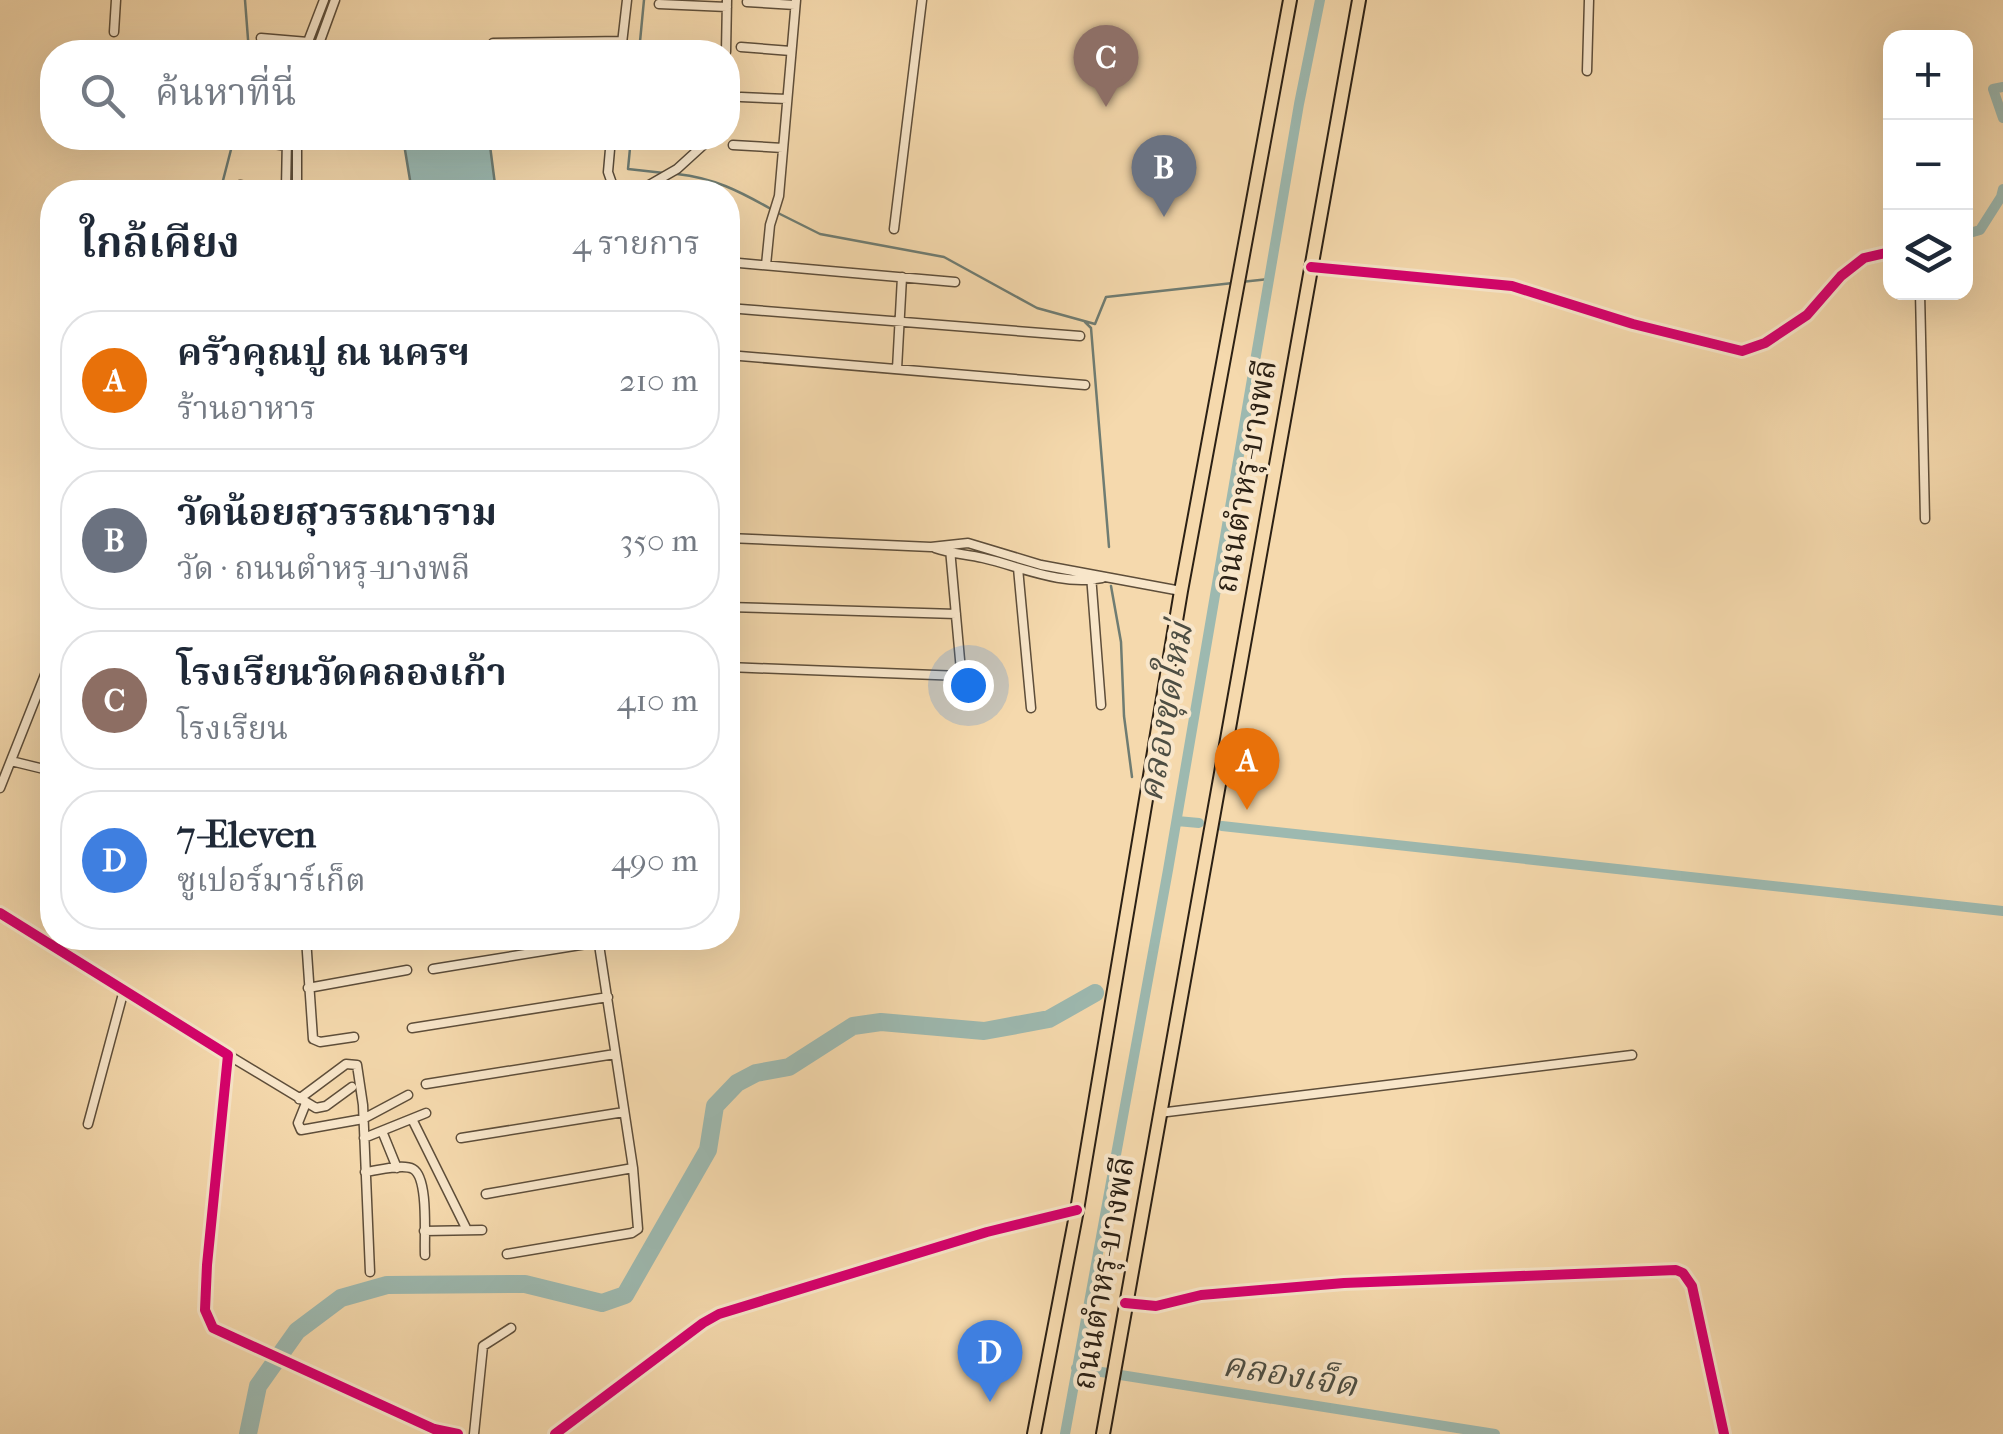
<!DOCTYPE html>
<html lang="th">
<head>
<meta charset="utf-8">
<style>
  body { margin:0; font-family:"IM FELL French Canon","Noto Serif Thai",serif; background:#f6f6f7; color:#1f2937 }
  .controls { position:absolute; right:30px; top:30px; display:grid; overflow:hidden; border-radius:20px; box-shadow:0 10px 40px #0002 }
  .controls button { width:90px; height:90px; display:grid; place-items:center; padding:0; border:0; border-bottom:2px solid #e0e1e3; background:#fff; color:#1f2937; font:50px sans-serif }
  .you { position:absolute; left:968px; top:685px; width:35px; height:35px; margin:-25px; border:8px solid #fff; border-radius:50%; background:#1a73e8; box-shadow:0 0 0 15px #1a73e833 }
  .badge { display:grid; place-items:center; width:65px; height:65px; border-radius:50%; background:#8f2418; color:#fff; font-size:32px; font-weight:700 }
  .pin { position:absolute; translate:-50% -82px; filter:drop-shadow(0 2px 5px #0008) }
  .pin::after { content:''; position:absolute; top:52px; width:35px; height:30px; background:inherit; clip-path:polygon(0 0,100% 0,50% 100%) }
  .list { margin:0; padding:0; list-style:none }
  h2 { display:flex; justify-content:space-between; align-items:center; height:130px; margin:0; padding:0 40px; font-size:42px }
  h2 small { font-size:32px; font-weight:400; color:#747a83 }
  .list li { display:grid; grid-template-columns:65px 1fr auto; gap:30px; align-items:center; box-sizing:border-box; height:140px; margin:0 20px 20px; padding:0 20px; border:2px solid #e0e1e3; border-radius:40px }
  .list b { display:block; font-size:38px; white-space:nowrap }
  .list p { margin:0; font-size:32px; white-space:nowrap; color:#747a83 }
  .list em { font-size:32px; font-style:normal; color:#747a83 }
  .icon { flex:none; width:55px; height:55px; fill:none; stroke:currentColor; stroke-width:2; stroke-linecap:round; stroke-linejoin:round }
  .map { position:relative; flex:none; width:2003px; height:1434px; overflow:hidden }
  .search { position:absolute; background:#fff; box-shadow:0 10px 40px #0002; left:40px; top:40px; width:700px; height:110px; display:flex; align-items:center; gap:25px; box-sizing:border-box; padding:0 35px; border-radius:40px; color:#747a83; font-size:38px }
  .panel { position:absolute; background:#fff; box-shadow:0 10px 40px #0002; left:40px; top:180px; width:700px; height:770px; border-radius:40px }
  .map>svg:first-child { display:block }
  .water { fill:#9db9b0; stroke:#6f7c72; stroke-width:2.5 }
  .lines { fill:none; stroke-linecap:round; stroke-linejoin:round }
  .stream { stroke:#6f7c72; stroke-width:2.5 }
  .canal { stroke:#9db9b0; stroke-width:10 }
  .river { stroke:#9db9b0; stroke-width:18 }
  .minor-casing { stroke:#5e4e3a; stroke-width:11 }
  .primary-casing { stroke:#2b2014; stroke-width:16 }
  .minor { stroke:#f8e6ca; stroke-width:8 }
  .primary { stroke:#f5d9ad; stroke-width:12 }
  .cycleway-casing { stroke:#f8e6ca; stroke-width:16 }
  .cycleway { stroke:#d6006c; stroke-width:10 }
  .labels { text-anchor:middle; stroke-width:8; stroke-linejoin:round; paint-order:stroke }
  .street-label { font-size:32px; fill:#2b2014; stroke:#f8e6ca }
  .water-label { font-size:35px; font-style:italic; fill:#4d4e43; stroke:#f8e6ca }
</style>
</head>
<body>
<div class="map">
<svg width="2003" height="1434" viewBox="0 0 2003 1434">
  <rect width="100%" height="100%" fill="#f5d9ad"/>
  <filter id="stains"><feTurbulence type="fractalNoise" baseFrequency=".002" numOctaves="4"/><feColorMatrix values="0 0 0 0 .2 0 0 0 0 .09 0 0 0 0 .02 0 0 0 .5 -.17"/></filter>
  <radialGradient id="worn" r=".72"><stop offset=".6" stop-color="#630" stop-opacity="0"/><stop offset="1" stop-color="#630" stop-opacity=".3"/></radialGradient>
  <path class="water" d="M403,138H489L496,192H412Z"/>
  <g class="lines">
    <path class="stream" d="M245,0L249,52
      M639,52L644,0
      M631,138L628,169L664,173
      M677,174C714,178 739,191 771,209
      M220,192L234,138
      M778,213L820,234L944,257L1037,308L1095,324L1106,297L1233,283
      M1241,282L1269,279
      M1085,322L1091,328L1109,547
      M1111,586L1121,642L1124,716L1132,777"/>
    <path class="canal" d="M2003,87L1993,89L2003,118
      M1966,234L1980,230L2001,197L2003,189
      M1177,821L1199,823
      M1222,826L2003,911
      M1076,1368L1495,1434
      M1065,1434L1168,870L1299,104L1320,0"/>
    <path class="river" d="M248,1434L258,1386L297,1331L341,1298L387,1285L525,1284L602,1303L625,1295L708,1150L715,1106L737,1083L756,1073L789,1067L853,1026L881,1022L984,1031L1049,1019L1095,993"/>
    <g class="minor-casing">
      <path id="minor" d="M747,2L795,5
        M659,4L727,7
        M114,32L116,0
        M261,38L308,42L317,49
        M493,43L622,41
        M741,47L791,51
        M651,51L673,52
        M304,52L324,0
        M316,52L335,0
        M621,52L627,0
        M726,52L727,0
        M1587,71L1589,0
        M741,97L787,99
        M297,138V190
        M611,138L608,172L615,192
        M240,139L287,146
        M511,142H610
        M733,145L783,148
        M240,185L280,192
        M286,188L287,138
        M637,192L677,169L711,138
        M894,229L922,0
        M728,262L955,282
        M766,265L770,225L779,196L796,0
        M1311,267L1512,286L1633,324L1742,351L1765,343L1807,315L1841,276L1864,258L1890,252
        M1920,292L1925,519
        M728,308L1080,336
        M728,355L1085,385
        M897,369L902,277
        M728,538L931,547L968,543L1041,565L1181,591
        M935,548C951,554 967,554 983,558C1022,567 1061,586 1102,578
        M950,549L964,704
        M1018,568L1031,708
        M1091,575L1101,705
        M728,607L956,614
        M728,667L961,676
        M11,761L52,771
        M0,788L52,657
        M0,913L228,1055L207,1265L205,1310L213,1328L434,1429L458,1434
        M306,938L313,1039L320,1042L354,1037
        M433,969L599,942
        M308,988L407,970
        M412,1028L608,997
        M228,1055L316,1108L326,1106L352,1087
        M426,1084L615,1054
        M299,1099L346,1064L357,1065L363,1105L370,1272
        M306,1103L298,1123L301,1130L363,1119L408,1095
        M1159,1113L1632,1055
        M412,1119L467,1230
        M88,1124L124,990
        M382,1131L397,1168
        M364,1138L426,1113
        M461,1138L624,1112
        M365,1172C377,1171 402,1163 413,1169C429,1178 424,1237 425,1255
        M486,1194L633,1168
        M424,1231L482,1230
        M507,1254L632,1233L638,1229L633,1168L598,938
        M1125,1303L1156,1306L1201,1295L1344,1283L1676,1270L1683,1273L1692,1286L1724,1434
        M474,1434L483,1346L511,1328
        M555,1434L703,1323L719,1314L987,1232L1076,1210"/>
    </g>
    <g class="primary-casing">
      <path id="primary" d="M1034,1434L1077,1210L1181,591L1290,0
        M1103,1434L1359,0"/>
    </g>
    <use href="#minor" class="minor"/>
    <use href="#primary" class="primary"/>
    <g class="cycleway-casing">
      <path id="cycleway" d="M1311,267L1512,286L1633,324L1742,351L1765,343L1807,315L1841,276L1864,258L1890,252
        M0,913L228,1055L207,1265L205,1310L213,1328L434,1429L458,1434
        M1125,1303L1156,1306L1201,1295L1344,1283L1676,1270L1683,1273L1692,1286L1724,1434
        M555,1434L703,1323L719,1314L987,1232L1077,1210"/>
    </g>
    <use href="#cycleway" class="cycleway"/>
  </g>
  <g class="labels">
    <g class="street-label">
      <text transform="translate(1245 476) rotate(-80)" y="11">ถนนตำหรุ-บางพลี</text>
      <text transform="translate(1103 1273) rotate(-80)" y="11">ถนนตำหรุ-บางพลี</text>
    </g>
    <g class="water-label">
      <text transform="translate(1165 712) rotate(-80)" y="12">คลองขุดใหม่</text>
      <text transform="translate(1290 1374) rotate(9)" y="12">คลองเจ็ด</text>
    </g>
  </g>
  <rect width="100%" height="100%" filter="url(#stains)"/>
  <rect width="100%" height="100%" fill="url(#worn)"/>
</svg>
<div class="controls">
<button>+</button>
<button>−</button>
<button><svg class="icon" aria-label="layers" viewBox="0 0 24 24"><path d="M12 4l9 5-9 5-9-5zM3 14l9 5 9-5"/></svg></button>
</div>
<div class="you"></div>
<div class="pin badge" style="left:1247px;top:810px;background:#e8710a">A</div>
<div class="pin badge" style="left:1164px;top:217px;background:#6b7280">B</div>
<div class="pin badge" style="left:1106px;top:107px;background:#8d6e63">C</div>
<div class="pin badge" style="left:990px;top:1402px;background:#3f7fe0">D</div>
<div class="search"><svg class="icon" aria-label="search" viewBox="0 0 24 24"><circle cx="10" cy="10" r="6"/><path d="M15 15l6 6"/></svg>ค้นหาที่นี่</div>
<section class="panel">
<h2>ใกล้เคียง<small>4 รายการ</small></h2>
<ul class="list">
<li><span class="badge" style="background:#e8710a">A</span><div><b>ครัวคุณปู ณ นครฯ</b><p>ร้านอาหาร</p></div><em>210 m</em></li>
<li><span class="badge" style="background:#6b7280">B</span><div><b>วัดน้อยสุวรรณาราม</b><p>วัด · ถนนตำหรุ-บางพลี</p></div><em>350 m</em></li>
<li><span class="badge" style="background:#8d6e63">C</span><div><b>โรงเรียนวัดคลองเก้า</b><p>โรงเรียน</p></div><em>410 m</em></li>
<li><span class="badge" style="background:#3f7fe0">D</span><div><b>7-Eleven</b><p>ซูเปอร์มาร์เก็ต</p></div><em>490 m</em></li>
</ul>
</section>
</div>
</body>
</html>
